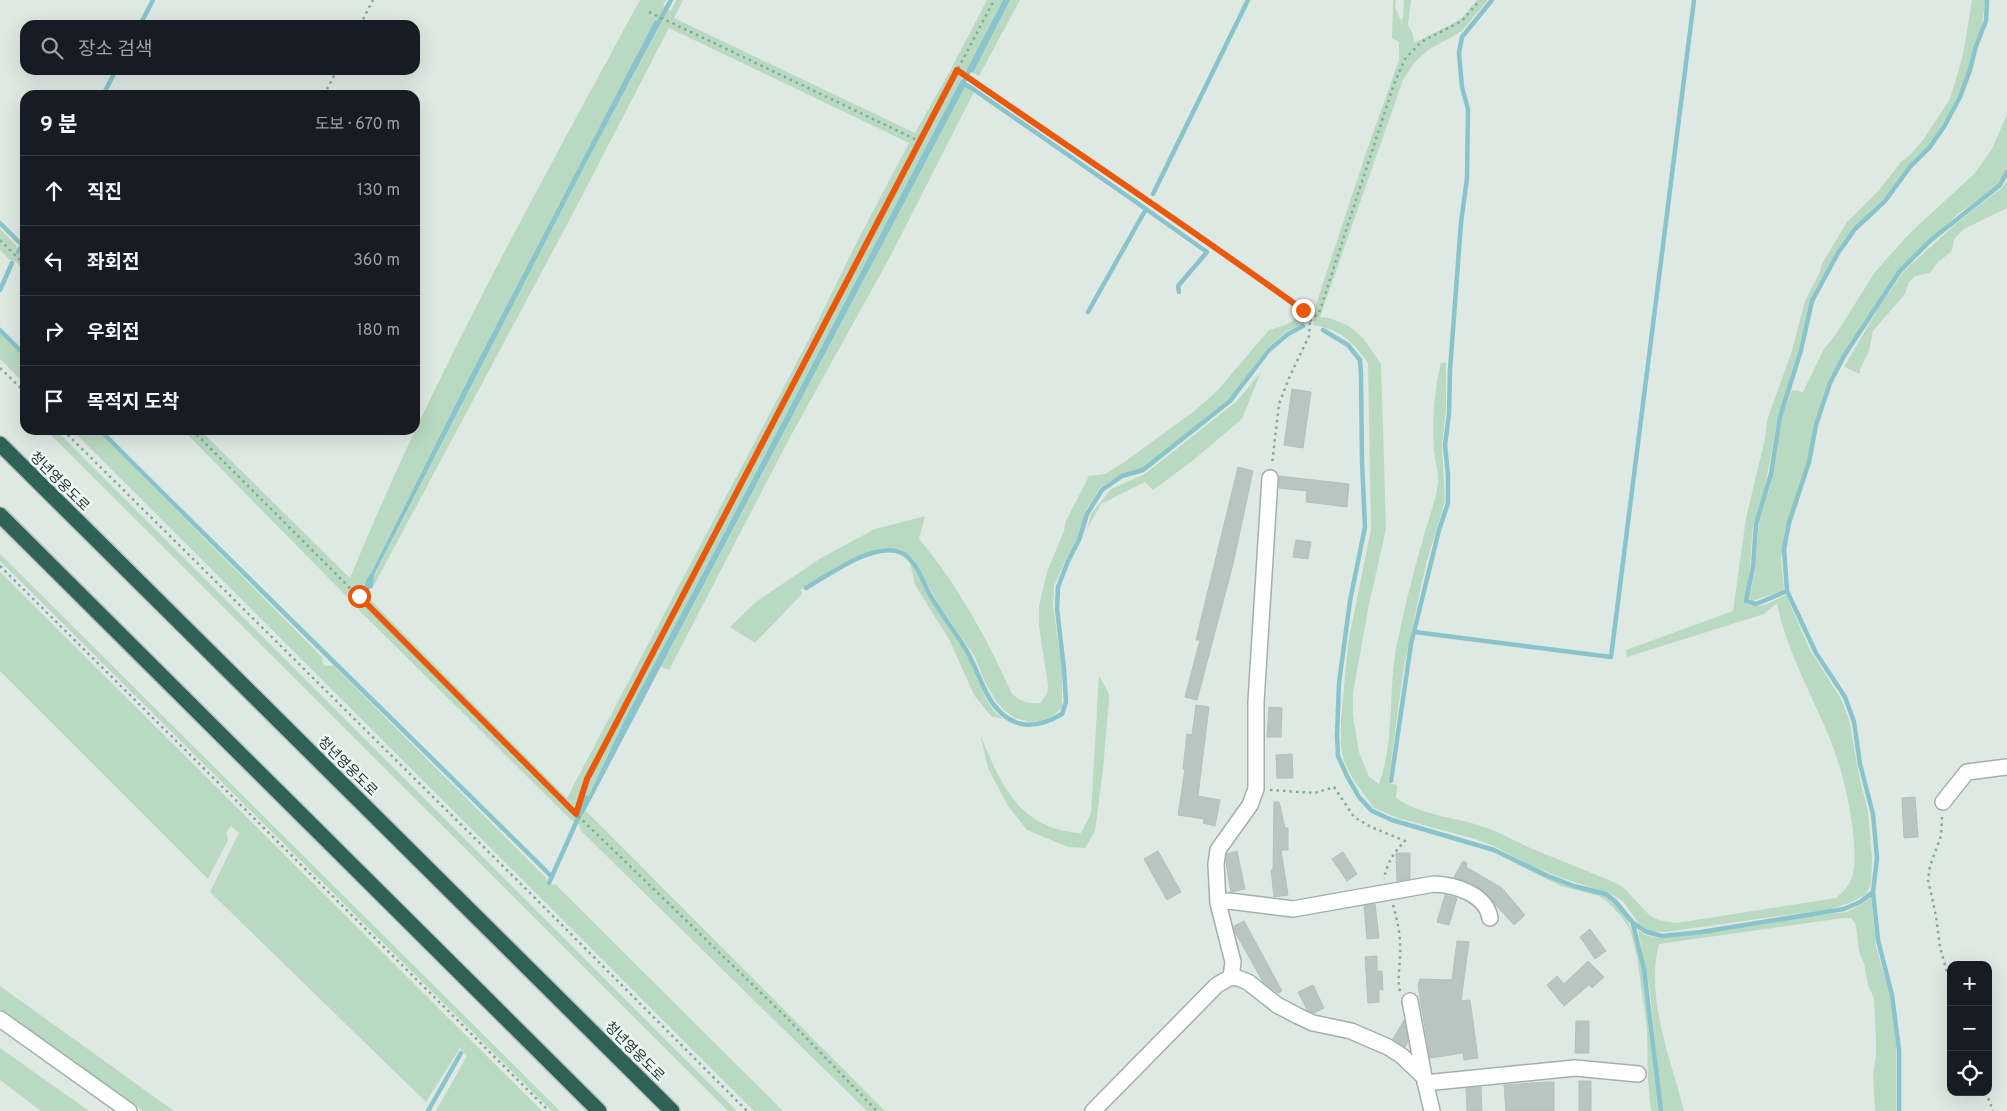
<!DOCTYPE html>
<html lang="ko">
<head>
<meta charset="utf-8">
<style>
  body { margin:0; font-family:Overpass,"Noto Sans KR",sans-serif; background:#242831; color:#f1f3f6 }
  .controls { position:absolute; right:15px; bottom:15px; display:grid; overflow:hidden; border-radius:10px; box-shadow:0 5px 20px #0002 }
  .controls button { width:45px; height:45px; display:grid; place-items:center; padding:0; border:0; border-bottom:1px solid #363941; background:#171b24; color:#f1f3f6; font:25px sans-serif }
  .stop { position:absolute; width:15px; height:15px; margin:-11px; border:4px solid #ea580c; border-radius:50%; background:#fff }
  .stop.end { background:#ea580c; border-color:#fff; box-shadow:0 1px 5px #0008 }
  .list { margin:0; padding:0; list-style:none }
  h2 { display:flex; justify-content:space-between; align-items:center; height:65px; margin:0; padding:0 20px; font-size:21px }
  h2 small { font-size:16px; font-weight:400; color:#9ea1a6 }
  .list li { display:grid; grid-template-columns:32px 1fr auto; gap:15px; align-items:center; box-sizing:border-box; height:70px; padding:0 20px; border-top:1px solid #363941 }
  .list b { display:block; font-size:19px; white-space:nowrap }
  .list em { font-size:16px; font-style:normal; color:#9ea1a6 }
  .icon { flex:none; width:28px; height:28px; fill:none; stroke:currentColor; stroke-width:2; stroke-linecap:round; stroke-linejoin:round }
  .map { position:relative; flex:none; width:2007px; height:1111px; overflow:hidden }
  .search { position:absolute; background:#171b24; box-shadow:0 5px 20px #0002; left:20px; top:20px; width:400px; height:55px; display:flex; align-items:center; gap:12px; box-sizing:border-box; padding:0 18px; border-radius:15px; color:#9ea1a6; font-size:19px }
  .panel { position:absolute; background:#171b24; box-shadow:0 5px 20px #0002; left:20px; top:90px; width:400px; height:345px; border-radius:15px }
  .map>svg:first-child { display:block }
  .green { fill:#b9d9c0; fill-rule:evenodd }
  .water { fill:#89c3cb }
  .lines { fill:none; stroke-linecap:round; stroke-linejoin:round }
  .stream { stroke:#89c3cb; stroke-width:4.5 }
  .building { fill:#b7c6c0; stroke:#b2c2bb }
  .minor-casing { stroke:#a2b0ab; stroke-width:18 }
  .highway-casing { stroke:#bcc3c1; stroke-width:18 }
  .path { stroke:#81ab9c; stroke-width:2.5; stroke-dasharray:2.5 4; stroke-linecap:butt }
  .minor { stroke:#fff; stroke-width:15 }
  .highway { stroke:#2f6256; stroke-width:15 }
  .route { stroke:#ea580c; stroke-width:6 }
  .labels { text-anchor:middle; stroke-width:5; stroke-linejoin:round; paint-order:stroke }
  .street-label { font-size:14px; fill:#213831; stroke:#eff6f2 }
</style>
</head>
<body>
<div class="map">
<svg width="2007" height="1111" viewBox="0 0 2007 1111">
  <rect width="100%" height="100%" fill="#dfe9e4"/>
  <path class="green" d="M640,0H666L663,5L671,11L676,0H683L674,18L915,133L951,69L987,0H1003L718,545L628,713L582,810L583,814L586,811L885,1111H867L581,831L579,824L572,821L359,610L355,600L351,601L183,430H200L350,578C432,378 537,190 640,0ZM655,20L661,24L583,169L374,576L373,587L569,221L669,28L909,143L859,238L809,339L567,798L375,605L364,590L366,580L371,573L470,376Z
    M1010,0H1020L979,76L973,73Z
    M1393,0H1396L1395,6L1404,29L1401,20L1403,18L1404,0H1411L1408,25L1413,34L1414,43L1448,26L1462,18L1477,0H1488L1462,31L1428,50L1414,63L1403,80L1320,317L1330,318L1349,326L1363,338L1381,364L1386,529L1369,604L1353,693V716L1359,752L1369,777L1379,784C1395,741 1388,694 1396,649C1403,615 1411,580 1421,546C1426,527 1435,503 1438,484C1439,473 1435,461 1434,450C1432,423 1434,390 1441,363L1446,362V409L1442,444L1445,501L1426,564L1404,666L1388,783L1397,785L1396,798C1424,817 1459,817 1490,829C1503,834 1515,841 1528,847C1557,859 1587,871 1616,883C1633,893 1637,905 1651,916C1658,921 1669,922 1677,923L1836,898C1839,895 1844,891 1847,887C1856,874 1855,858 1854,843C1851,807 1843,772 1830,739C1812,694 1786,651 1777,603L1764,614L1627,657L1626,650L1733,611L1746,518L1765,439L1767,420L1791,354L1805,301L1820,272L1822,264L1847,222L1879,190L1901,162L1911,154L1923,140L1950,99L1963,55L1972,0H1985L1982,27L1975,43L1968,74L1950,112L1929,146L1912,162L1887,195L1854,227L1838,249L1810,300L1799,347L1778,418L1764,492L1753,525L1749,578L1745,603C1759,612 1773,600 1786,595L1810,650L1841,699L1849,719L1860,780L1868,811L1872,859L1871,884L1866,894L1852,902L1831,909L1665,932L1650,931L1639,924L1623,901L1611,894L1562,878L1530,865L1494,846L1475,839L1398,818L1374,808L1353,779L1344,761L1341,747V720L1348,644L1371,529L1368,363C1352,340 1341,331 1314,325L1313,314L1366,153L1399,60V42L1392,38Z
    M967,83L976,88L891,255L788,441L669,670L661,667Z
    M2007,114V168L1997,186L1958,214L1896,273L1839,361L1827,385L1812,432L1811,448L1802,480L1785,530L1781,560L1784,590L1752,601L1749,599L1755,572L1759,521L1771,484L1782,417L1792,390L1803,392L1824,349L1836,334L1875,272L1910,233L1975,173L1992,149Z
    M2007,180V208L1964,229L1955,238L1951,252L1938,262L1930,273L1915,276L1909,282L1905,294L1873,331L1869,351L1860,369V374L1844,367L1879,307L1904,271L1959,221L2004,186Z
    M0,229L17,246L15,252L19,255L21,252L25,255V271L15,261L10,260L0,250Z
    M1300,316L1304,323L1287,331L1268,347L1231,397L1143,468L1116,478L1100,488L1086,510L1077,539L1066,559L1054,586L1053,607L1062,668V707L1054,715L1041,721L1029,722L1015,718L1004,710L996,701L985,682L975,657L941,608L913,558L900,549L882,548L863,554L805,586L801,590L802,594L755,643L730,627L757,601L821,558L875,529L925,516L919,539C957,584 987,638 1011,692C1018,701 1028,704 1040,703L1047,694L1048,685L1039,627V606L1047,572L1064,531L1066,521L1089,476L1105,474L1123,463L1193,412L1217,391L1269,330L1286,325Z
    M0,332L25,357V384L0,359Z
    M1261,372L1242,419L1191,462L1153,490L1145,482L1101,504L1087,529L1091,514L1111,489L1145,474L1237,401Z
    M46,430H56L737,1111H728Z
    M72,430H97L322,657L323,664L327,666L333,665L546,878L547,884L556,885L783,1111H754Z
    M0,554L560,1111H552L0,561Z
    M910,562L936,608L968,656L985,697L994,711L1003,719L991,716L974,695L949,639L915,585Z
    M0,572L542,1111H436L467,1056L460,1048L426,1102L210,892L239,833L231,826L226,833L228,840L208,879L0,671Z
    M1099,675L1109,694V700L1103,769L1095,831L1085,848L1068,847L1027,830L1008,806L988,768L980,734C1000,783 1019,830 1081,833L1091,813Z
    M1516,864H1519C1534,871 1549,878 1564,884C1580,890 1601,890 1614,901C1650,933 1653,1062 1659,1111H1651L1648,1081L1647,1029L1637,957L1630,929L1621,916L1608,902L1599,896L1561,886Z
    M1871,897L1876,946L1890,995L1896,1043V1111H1875L1873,1073L1876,1058V1041L1874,998L1868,985L1864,963L1859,952L1856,925L1851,918H1843L1659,944C1645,996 1671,1060 1684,1111H1662L1650,991L1638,930L1646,935L1658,938L1786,919L1847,912L1863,903Z
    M0,986L174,1111H143L0,1009Z
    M0,1048L89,1111H41L0,1080Z"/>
  <path class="water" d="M1003,0H1010L973,73L967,69Z
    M655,20L661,23L583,169L374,575L373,587L367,591L364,590L366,580L371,573L470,376Z
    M961,80L967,83L583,815L582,810L628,713L718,545Z"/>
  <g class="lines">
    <path class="stream" d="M140,25L153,0
      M656,27L671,0
      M963,83L973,89L1146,209L1088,312
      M962,85L972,65
      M103,95L116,70
      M1153,194L1248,0
      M1146,209L1207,252L1178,286L1179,292
      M0,223L25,248
      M18,252L25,240
      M0,290L12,263
      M0,330L25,355
      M1323,330L1348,345L1360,360L1361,374L1362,462L1365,527L1350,601L1339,683L1337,735L1338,756L1347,776L1359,797L1372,811L1392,820L1494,850L1548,876L1574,886L1606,894L1615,901L1633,923L1647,932L1662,936L1701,932L1844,909L1860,902L1873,892
      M100,430C249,580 401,727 552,877
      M806,588C829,575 869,545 896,551C913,554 921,577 928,591C940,614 957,633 969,655C976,668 981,683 988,696C1007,728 1032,732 1062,714L1066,702L1064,669L1057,609L1058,587L1068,561L1079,540L1087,514L1102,490L1122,476L1143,470L1230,401L1269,350L1288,334L1303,326
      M1787,591L1756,604L1746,601L1753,567L1756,524L1771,474L1780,417L1801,350L1812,301L1838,253L1855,229L1885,201L1910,167L1930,147L1945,125L1960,97L1970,70L1976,46L1986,21L1987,0
      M1415,632L1611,657L1694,0
      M1391,781L1411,644L1439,530L1448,503V475L1445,445L1449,414L1450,370L1461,223L1467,178L1468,109L1462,87L1459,53L1462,37L1492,0
      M549,883L587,798
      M1633,924L1644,969L1661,1111
      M428,1111L461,1053
      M1899,1111V1050L1892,995L1878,940L1873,892L1877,858L1873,814L1860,764L1854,722L1845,697L1816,653L1787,591L1784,549L1789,523L1809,462L1816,425L1830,383L1844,356L1900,271L1931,240L2000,185L2007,172"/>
  </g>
  <path class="building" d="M1292,389L1311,392L1303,448L1284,445Z
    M1238,467L1253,471L1233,564L1197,700L1185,697L1200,640H1196Z
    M1279,476L1349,484L1347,507L1306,502L1307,491L1279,488Z
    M1296,540L1311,542L1308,559L1293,557Z
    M1196,705L1209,707L1198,796L1220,800L1215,826L1203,823L1204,819L1178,815L1185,769H1183L1187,734L1192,735Z
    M1269,707L1282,708L1281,737H1267Z
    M1292,754L1293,778H1277L1276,755Z
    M1915,797L1918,837L1904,838L1902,798Z
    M1274,802H1279L1285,828H1288V850H1281L1288,895L1274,897L1271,870H1273Z
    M1158,851L1181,892L1167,900L1144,859Z
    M1237,851L1245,889L1231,892L1226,862L1227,854Z
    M1343,852L1357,874L1347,881L1332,859Z
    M1396,853H1410V879L1397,881Z
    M1463,861L1467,863L1466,867L1502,888L1525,915L1514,925L1482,890L1472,884L1454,877Z
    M1445,895L1457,898L1449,925L1437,922Z
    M1375,904L1379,938L1367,939L1364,906Z
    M1244,921L1282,991L1278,993L1263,982L1235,932L1234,926Z
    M1590,929L1606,951L1595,959L1580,937Z
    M1457,941L1469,942L1461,1001L1470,1000L1478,1058L1464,1060L1463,1053L1430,1058L1418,986L1420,979L1452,980Z
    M1377,956V971H1382L1383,990L1379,989V1002L1368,1003L1365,957Z
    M1588,961L1604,977L1592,988L1589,985L1564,1006L1547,985L1557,976L1564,984Z
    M1313,985L1324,1008L1314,1013L1307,1010L1298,992Z
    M1404,1020L1408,1041L1405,1047L1393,1039Z
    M1576,1021H1589V1053H1575Z
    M1579,1081H1591V1111H1579Z
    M1547,1082H1554V1111H1506L1504,1085Z
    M1481,1087L1482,1111H1467L1466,1088Z"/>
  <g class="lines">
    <g class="minor-casing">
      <path id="minor" d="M1943,802L1967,772L2007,767
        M1218,903L1229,901L1293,909L1434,884C1455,885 1486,894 1490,918
        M1231,977L1233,962L1218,903L1216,864L1218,850L1250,805L1256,789V702L1270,478
        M1410,1001L1424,1077
        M0,1019L129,1111
        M1425,1083L1575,1068L1638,1074
        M1093,1111L1217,985L1231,977L1238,978L1248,982L1277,1005L1298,1016L1313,1023L1351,1031L1388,1047L1402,1056L1424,1077L1432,1111"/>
    </g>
    <g class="highway-casing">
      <path id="highway" d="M0,444L672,1111
        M0,515L599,1111"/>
    </g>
    <path class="path" d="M649,12L919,141
      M360,25L373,0
      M957,70C1073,150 1190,228 1303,310L1310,321L1309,336L1289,378L1279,404L1272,464
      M324,95L337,70
      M0,240L25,265
      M1310,321L1319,313L1394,84L1405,59L1421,42L1462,21L1480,0
      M0,368L25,392
      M63,430L529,892L747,1111
      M192,430L576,814L786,1017L877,1111
      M0,566L549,1111
      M1270,790L1315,793L1334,787L1354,817L1371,827L1405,841C1394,852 1387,863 1384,879
      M576,814L587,779L994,0
      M1942,817L1941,836L1930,866L1928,880L1936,916L1940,947L1951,986
      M1393,905C1398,921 1401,939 1400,956C1400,968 1397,979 1400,991
      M1986,1092L1993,1111"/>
    <use href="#minor" class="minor"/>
    <use href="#highway" class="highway"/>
  </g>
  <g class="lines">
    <path class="route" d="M359,596L576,814L587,779L957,70C1073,150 1190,228 1303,310"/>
  </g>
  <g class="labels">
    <g class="street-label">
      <text transform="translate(60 481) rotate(45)" y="5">청년영웅도로</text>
      <text transform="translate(348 766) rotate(45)" y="5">청년영웅도로</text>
      <text transform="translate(635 1051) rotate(45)" y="5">청년영웅도로</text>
    </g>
  </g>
</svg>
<div class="controls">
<button>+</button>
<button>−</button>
<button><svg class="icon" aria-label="locate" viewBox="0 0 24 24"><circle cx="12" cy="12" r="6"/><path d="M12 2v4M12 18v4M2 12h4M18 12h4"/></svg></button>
</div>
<div class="stop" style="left:359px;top:596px"></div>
<div class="stop end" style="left:1303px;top:310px"></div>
<div class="search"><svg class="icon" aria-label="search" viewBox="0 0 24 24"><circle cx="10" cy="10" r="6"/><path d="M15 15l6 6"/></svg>장소 검색</div>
<section class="panel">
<h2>9 분<small>도보 · 670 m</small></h2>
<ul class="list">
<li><svg class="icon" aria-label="ahead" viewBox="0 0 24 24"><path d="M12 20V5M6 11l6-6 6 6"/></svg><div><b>직진</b></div><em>130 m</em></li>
<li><svg class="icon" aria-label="left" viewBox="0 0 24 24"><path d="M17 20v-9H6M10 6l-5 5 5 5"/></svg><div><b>좌회전</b></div><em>360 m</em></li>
<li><svg class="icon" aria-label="right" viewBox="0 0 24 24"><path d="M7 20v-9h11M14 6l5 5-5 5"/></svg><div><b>우회전</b></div><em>180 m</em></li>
<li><svg class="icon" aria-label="arrive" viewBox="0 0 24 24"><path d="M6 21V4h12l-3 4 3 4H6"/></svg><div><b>목적지 도착</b></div></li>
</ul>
</section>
</div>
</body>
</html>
